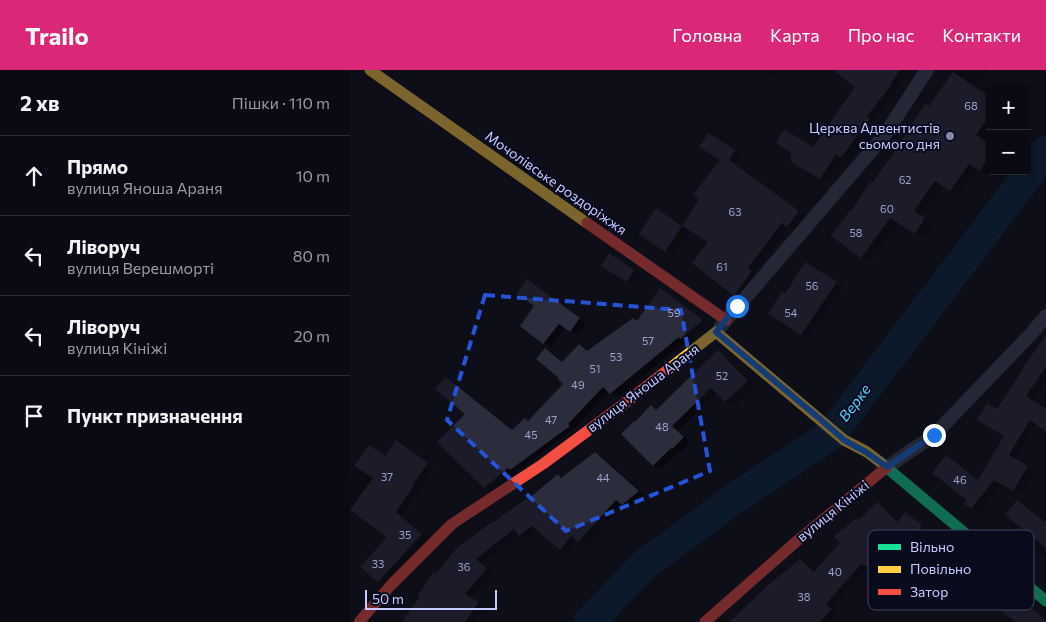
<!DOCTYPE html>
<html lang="uk">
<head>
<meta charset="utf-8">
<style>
  body { margin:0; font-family:Commissioner,sans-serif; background:#13131c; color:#f1f3f6 }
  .controls { position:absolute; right:15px; top:15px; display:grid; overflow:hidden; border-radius:5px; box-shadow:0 2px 8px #0003 }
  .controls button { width:45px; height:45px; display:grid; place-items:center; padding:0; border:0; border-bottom:1px solid #2a2b33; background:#0a0a13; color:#f1f3f6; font:25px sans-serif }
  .scale { position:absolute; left:15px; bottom:12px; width:132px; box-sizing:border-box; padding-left:5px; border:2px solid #c5caff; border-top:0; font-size:14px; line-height:18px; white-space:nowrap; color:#c5caff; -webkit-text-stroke:4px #0a0a1d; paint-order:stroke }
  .stop { position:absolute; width:15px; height:15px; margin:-11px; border:4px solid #1a73e8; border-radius:50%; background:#fff }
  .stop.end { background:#1a73e8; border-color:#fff; box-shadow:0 1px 5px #0008 }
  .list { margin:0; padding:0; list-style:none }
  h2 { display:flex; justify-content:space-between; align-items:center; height:65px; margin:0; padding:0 20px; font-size:21px }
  h2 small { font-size:16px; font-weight:400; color:#999aa0 }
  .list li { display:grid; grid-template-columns:32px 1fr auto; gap:15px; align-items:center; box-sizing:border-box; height:80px; padding:0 20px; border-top:1px solid #2a2b33 }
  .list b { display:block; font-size:19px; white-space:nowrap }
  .list p { margin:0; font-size:16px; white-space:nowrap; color:#999aa0 }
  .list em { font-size:16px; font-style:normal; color:#999aa0 }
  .icon { flex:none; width:28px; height:28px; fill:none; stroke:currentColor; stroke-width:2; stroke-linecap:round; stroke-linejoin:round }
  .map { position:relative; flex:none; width:696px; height:552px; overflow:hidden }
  header { display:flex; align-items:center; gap:30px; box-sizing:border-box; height:70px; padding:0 25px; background:#db2777; color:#fff }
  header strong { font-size:24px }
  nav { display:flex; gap:28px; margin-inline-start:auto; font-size:18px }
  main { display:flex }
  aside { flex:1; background:#0a0a13 }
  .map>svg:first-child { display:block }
  .shadow { fill:#0007 }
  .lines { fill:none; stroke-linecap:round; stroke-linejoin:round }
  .river { stroke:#09273e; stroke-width:31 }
  .building { fill:#2b2c3c }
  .street { stroke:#41455a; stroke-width:14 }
  .fast { stroke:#16e098; stroke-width:11 }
  .slow { stroke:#ffcf43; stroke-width:11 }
  .jam { stroke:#f24e42; stroke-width:11 }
  .route { stroke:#1a73e8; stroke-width:6 }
  .marked { fill:none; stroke:#2554da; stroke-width:4; stroke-dasharray:10 6; stroke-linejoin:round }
  .poi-dot { fill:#8588ae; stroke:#0a0a1d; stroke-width:2 }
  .labels { text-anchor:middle; stroke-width:4; stroke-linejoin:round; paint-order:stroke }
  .number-label { font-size:11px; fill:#9ea2ce }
  .poi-label { font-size:14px; fill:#c5caff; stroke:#0a0a1d; text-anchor:end }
  .street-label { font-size:14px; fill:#c5caff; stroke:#0a0a1d }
  .water-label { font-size:15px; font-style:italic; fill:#53cfff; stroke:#0a0a1d }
  .key { fill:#0a0a1d; stroke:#424461; stroke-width:1 }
  .key-label { font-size:14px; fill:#c5caff }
</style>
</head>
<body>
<header>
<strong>Trailo</strong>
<nav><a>Головна</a><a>Карта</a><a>Про нас</a><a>Контакти</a></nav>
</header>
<main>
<aside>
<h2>2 хв<small>Пішки · 110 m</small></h2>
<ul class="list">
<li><svg class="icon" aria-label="ahead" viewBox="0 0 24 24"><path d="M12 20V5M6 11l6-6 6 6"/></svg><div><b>Прямо</b><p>вулиця Яноша Араня</p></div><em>10 m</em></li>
<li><svg class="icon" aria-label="left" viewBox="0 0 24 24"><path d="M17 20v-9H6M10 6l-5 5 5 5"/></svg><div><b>Ліворуч</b><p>вулиця Верешморті</p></div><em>80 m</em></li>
<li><svg class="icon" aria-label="left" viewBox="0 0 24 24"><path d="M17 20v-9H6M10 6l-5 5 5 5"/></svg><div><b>Ліворуч</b><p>вулиця Кініжі</p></div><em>20 m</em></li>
<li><svg class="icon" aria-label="arrive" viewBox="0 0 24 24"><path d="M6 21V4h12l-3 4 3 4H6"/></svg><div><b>Пункт призначення</b></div></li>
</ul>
</aside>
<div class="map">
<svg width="696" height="552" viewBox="0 0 696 552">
  <rect width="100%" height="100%" fill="#0e0e19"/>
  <path class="shadow" d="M410,0H426L422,7Z
    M485,0H561L523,51L526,53L499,91L493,87L478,112L442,91L464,78L507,16Z
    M605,0H638L627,19L640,28V61L633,71L640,75V101H641L639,105L628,98L608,125L593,115L571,146L583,154L574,168L549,152L520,192L483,166L503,141L579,38Z
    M358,65L391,85L385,95L455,145L445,160L440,156L404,203L408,206L392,229L385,225L360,172L340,159L323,185L316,181L314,144L333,157L351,129L371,90Z
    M266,189L290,205L285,215L253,196Z
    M463,198L493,217L458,268L452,264L435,225Z
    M184,215L236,253L228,265L216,257L201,277L194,273L186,236Z
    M318,224L358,255L338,272L336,271L268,327L259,321L224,359L142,421L135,417L117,344L96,308L103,312L163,361L175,349L179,351L215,314L195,279L202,283L214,293L230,276L238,281L288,252Z
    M696,267V311L682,330L696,340V359L687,353L665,390L684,401L671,424L652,413L629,442L616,434L618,429L596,387L603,391L629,411L655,366L647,340Z
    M368,282L375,286L404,316L383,336L376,332L368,322L328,360L340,372L330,382L328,381L311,399L304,395L285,354L301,337L307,340Z
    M19,376L36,387L53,376L84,398L69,419L70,420L52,446L78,469L35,515L28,511L39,466L4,437L0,434V404Z
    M245,383L252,387L295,425L280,438L273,434L236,475L228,470L218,482L211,478L189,460L176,469L168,465L132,493L143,502L121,529L135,537L125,552H54L86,505L144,453L208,406L212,408Z
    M668,431L675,435L696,453V487L682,475L687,469Z
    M528,433L535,437L549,452L562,448L578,460L574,466L585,474L577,485L569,480L549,512L518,497L482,539L488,544L480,552H382L450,491L457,495L466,502L509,451Z
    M646,510L666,525L665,527L696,550V552H657L661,547Z"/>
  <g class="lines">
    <path class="river" d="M239,552L295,494L387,427L481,365L696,81"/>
  </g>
  <path class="building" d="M483,0H550L541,13L542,14L517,46L520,48L508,65V64L491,88L486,84L470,109L441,92V83L426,73L434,59L463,77L505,17Z
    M603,2L640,27V45L626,65L640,74V85L630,101L619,94L600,121L585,111L564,141L575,148L565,164L540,148L511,188L481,166L501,139L502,140L520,112L522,113L542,85L575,34L579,36Z
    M358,63L385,80L379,90L449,141L437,157L432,153L398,198L402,201L384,226L342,193L358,172L332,156L349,129L343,125L370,90L349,77Z
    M306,138L332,156L315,182L289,164Z
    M259,183L284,200L277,212L251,196Z
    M455,192L487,212L451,265L418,243L432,222L435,224Z
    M177,209L230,248L220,262L209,254L193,274L170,256L184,236L167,223Z
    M310,218L353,250L330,269L329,267L260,324L253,317L218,354L220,356L160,400L158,398L134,418L87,372L115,344L85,319L96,307L162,360L175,348L178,351L213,314L208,309L209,308L186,289L195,278L212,292L229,274L237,281L283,248L287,251Z
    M696,265V297L676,326L696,339V361L680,350L659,385L678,396L663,421L644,410L621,439L614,434L617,430L582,403L596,385L628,410L654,366L627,350L637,333L647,339L673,299H672Z
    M368,280L398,311L375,332L361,318L322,356L334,367L322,379L321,378L303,396L271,364L284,351L285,352L301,335L306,340Z
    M46,370L78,393L63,414L64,415L46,442L72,464L28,512L10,497L37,467L0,440L23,408L4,396L19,375L35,386Z
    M245,382L289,421L272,435L266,430L228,472L221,466L210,480L182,456L169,466L164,459L126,489L137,498L115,524L129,532L115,552H52L70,526L68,525L84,502L86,504L106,479L143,451L144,452L177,428L178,429L208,404L211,408Z
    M667,430L696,453V478L655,445Z
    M528,432L547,452L555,442L572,455L568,461L579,469L569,482L562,477L542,509L511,494L476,534L482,539L470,552H380L417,516L450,489L464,502L490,473L484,466L507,448L508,450Z
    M639,504L660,521L659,522L696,550V552H665L626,521Z"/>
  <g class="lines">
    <path class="street" d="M371,256L534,66L577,0
      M537,397L584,365L680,265L696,246"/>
    <path class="fast" d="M530,392L696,531"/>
    <path class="slow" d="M20,0L237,153
      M320,298L366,262L494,370L517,382L530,392"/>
    <path class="jam" d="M237,153L376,250
      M9,552L41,515L102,454L193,394L274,334L320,298
      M355,552L448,470L537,397"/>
  </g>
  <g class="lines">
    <path class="route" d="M387,236L366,262L470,349L494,370L516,382L537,397L584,365"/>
  </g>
  <path d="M0 0H696V552H0ZM135,225L331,240L360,401L216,461L97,350Z" fill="#0e0e19" fill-opacity=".55" fill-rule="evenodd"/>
  <path class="marked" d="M135,225L331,240L360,401L216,461L97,350Z"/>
  <circle class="poi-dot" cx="600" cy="66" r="5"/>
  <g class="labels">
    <g class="number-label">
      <text x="621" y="40">68</text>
      <text x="555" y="114">62</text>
      <text x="537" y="143">60</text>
      <text x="385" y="146">63</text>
      <text x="506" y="167">58</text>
      <text x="372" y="201">61</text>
      <text x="462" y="220">56</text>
      <text x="324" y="247">59</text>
      <text x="441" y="247">54</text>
      <text x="298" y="275">57</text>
      <text x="266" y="291">53</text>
      <text x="245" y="303">51</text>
      <text x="372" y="310">52</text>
      <text x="228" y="319">49</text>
      <text x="201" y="354">47</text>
      <text x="312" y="361">48</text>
      <text x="181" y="369">45</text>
      <text x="37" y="411">37</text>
      <text x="253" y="412">44</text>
      <text x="610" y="414">46</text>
      <text x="55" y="469">35</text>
      <text x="28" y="498">33</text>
      <text x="114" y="501">36</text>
      <text x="485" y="506">40</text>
      <text x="454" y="531">38</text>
    </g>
    <g class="poi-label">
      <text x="590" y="63">Церква Адвентистів<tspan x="590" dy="16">сьомого дня</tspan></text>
    </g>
    <g class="street-label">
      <text transform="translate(206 113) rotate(35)" y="5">Мочолівське роздоріжжя</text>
      <text transform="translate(293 318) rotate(-37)" y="5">вулиця Яноша Араня</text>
      <text transform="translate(483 441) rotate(-39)" y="5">вулиця Кініжі</text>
    </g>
    <g class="water-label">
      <text transform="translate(505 333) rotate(-53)" y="5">Верке</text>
    </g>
  </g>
  <rect x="518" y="460" width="166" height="80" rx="8" class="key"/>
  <rect x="528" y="474" width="23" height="6" fill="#16e098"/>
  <rect x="528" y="496" width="23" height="7" fill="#ffcf43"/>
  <rect x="528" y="519" width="23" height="6" fill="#f24e42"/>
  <g class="key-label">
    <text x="560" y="482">Вільно</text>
    <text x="560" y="504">Повільно</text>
    <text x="560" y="527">Затор</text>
  </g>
</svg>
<div class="controls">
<button>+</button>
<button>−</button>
</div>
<div class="scale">50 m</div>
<div class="stop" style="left:387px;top:236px"></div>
<div class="stop end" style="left:584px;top:365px"></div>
</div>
</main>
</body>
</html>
